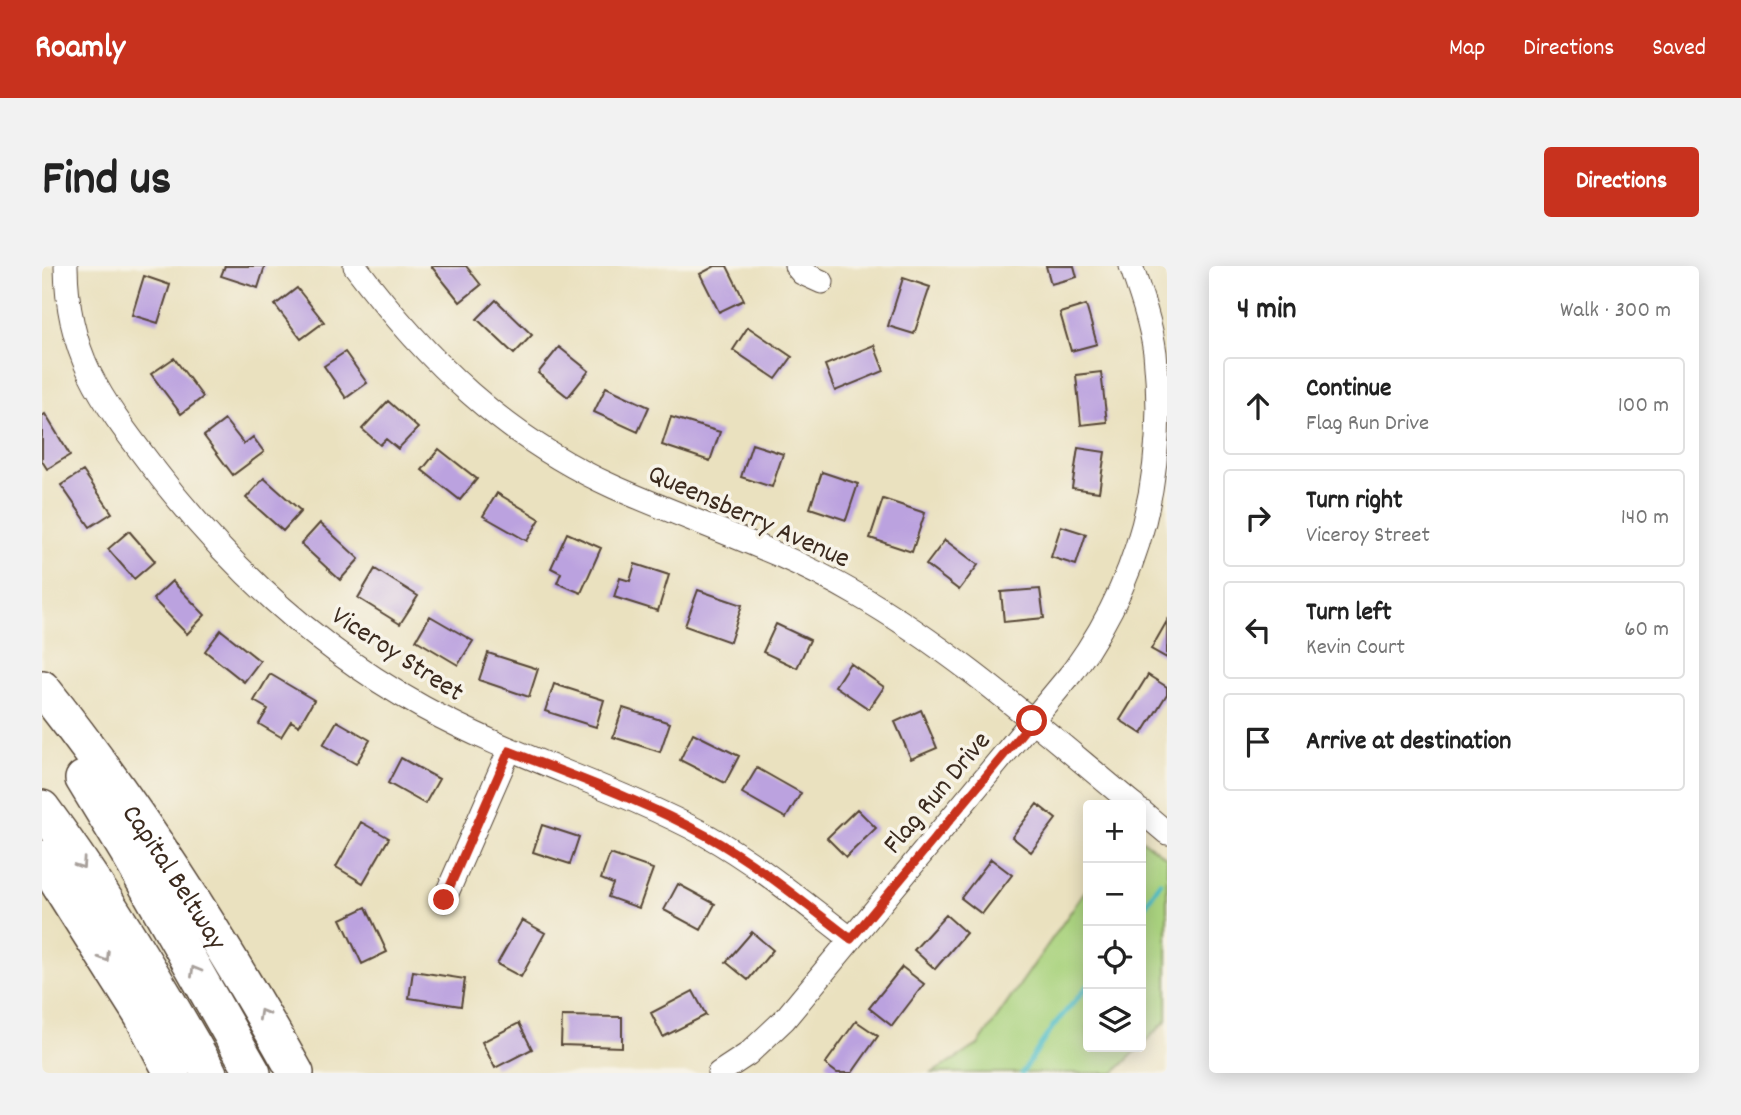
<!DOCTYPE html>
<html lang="en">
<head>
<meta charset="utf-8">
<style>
  body { margin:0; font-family:Dekko,sans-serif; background:#f2f2f2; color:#222 }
  .controls { position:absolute; right:21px; bottom:21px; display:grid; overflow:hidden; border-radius:7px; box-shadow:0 4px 18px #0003 }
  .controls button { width:63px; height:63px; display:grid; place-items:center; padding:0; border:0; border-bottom:2px solid #e0e0e0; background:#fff; color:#222; font:35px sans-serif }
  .stop { position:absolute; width:21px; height:21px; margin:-16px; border:5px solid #c8321e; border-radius:50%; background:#fff }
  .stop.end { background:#c8321e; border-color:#fff; box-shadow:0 2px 7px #0008 }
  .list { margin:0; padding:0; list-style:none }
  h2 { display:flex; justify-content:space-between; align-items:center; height:91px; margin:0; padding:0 28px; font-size:30px }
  h2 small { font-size:23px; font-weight:400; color:#767676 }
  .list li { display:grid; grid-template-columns:46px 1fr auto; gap:21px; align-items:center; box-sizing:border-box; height:98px; margin:0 14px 14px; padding:0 14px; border:2px solid #e0e0e0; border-radius:7px }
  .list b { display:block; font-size:26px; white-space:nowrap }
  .list p { margin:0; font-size:23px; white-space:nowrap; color:#767676 }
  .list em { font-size:23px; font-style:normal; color:#767676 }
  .icon { flex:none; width:38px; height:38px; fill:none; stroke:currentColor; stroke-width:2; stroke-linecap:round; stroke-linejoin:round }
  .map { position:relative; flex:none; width:1125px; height:807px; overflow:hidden; border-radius:7px }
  header { display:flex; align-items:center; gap:42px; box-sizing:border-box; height:98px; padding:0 35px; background:#c8321e; color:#fff }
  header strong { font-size:33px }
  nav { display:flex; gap:38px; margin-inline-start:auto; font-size:24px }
  .intro { display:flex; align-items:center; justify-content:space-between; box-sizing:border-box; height:168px; padding:0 42px }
  h1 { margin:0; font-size:49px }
  .button { padding:18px 32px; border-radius:7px; background:#c8321e; color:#fff; font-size:24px; font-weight:700 }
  main { display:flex; gap:42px; padding:0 42px }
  aside { flex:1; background:#fff; border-radius:7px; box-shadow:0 4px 18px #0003 }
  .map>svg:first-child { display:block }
  .green { fill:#aad37f; stroke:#727e4e; stroke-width:2 }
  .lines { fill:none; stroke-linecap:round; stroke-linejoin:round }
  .stream { stroke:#50bec8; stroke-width:5 }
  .building { fill:#bba2df }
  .minor-casing { stroke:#554536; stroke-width:25 }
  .highway-casing { stroke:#554536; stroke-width:38 }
  .minor { stroke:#fff; stroke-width:23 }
  .highway { stroke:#fff; stroke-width:35 }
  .oneway { stroke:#a79f9a }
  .route { stroke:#c8321e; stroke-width:9 }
  .labels { text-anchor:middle; stroke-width:7; stroke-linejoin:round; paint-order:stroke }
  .street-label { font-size:28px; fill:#3b2a1e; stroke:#f7f3e8 }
</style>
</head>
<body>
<header>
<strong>Roamly</strong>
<nav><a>Map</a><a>Directions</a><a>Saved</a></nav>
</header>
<div class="intro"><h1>Find us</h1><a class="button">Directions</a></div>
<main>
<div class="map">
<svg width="1125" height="807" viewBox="0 0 1125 807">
  <rect width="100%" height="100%" fill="#f7f3e8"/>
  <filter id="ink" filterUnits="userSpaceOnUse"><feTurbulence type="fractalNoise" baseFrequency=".0143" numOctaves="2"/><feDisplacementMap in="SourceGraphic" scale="14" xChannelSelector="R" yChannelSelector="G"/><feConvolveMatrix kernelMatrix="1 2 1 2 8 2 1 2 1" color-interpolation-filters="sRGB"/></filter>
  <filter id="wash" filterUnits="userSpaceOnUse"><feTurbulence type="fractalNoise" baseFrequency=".00686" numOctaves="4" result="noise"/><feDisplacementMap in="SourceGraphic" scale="28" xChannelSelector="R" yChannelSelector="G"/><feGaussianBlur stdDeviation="1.57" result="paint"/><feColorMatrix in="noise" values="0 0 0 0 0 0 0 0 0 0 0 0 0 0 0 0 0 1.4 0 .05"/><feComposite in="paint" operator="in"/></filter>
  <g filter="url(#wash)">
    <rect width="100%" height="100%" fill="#eae1bf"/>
    <path class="green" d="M1099,573L1125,592V754L1099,780Z
      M1046,621V781H1098L1072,807H890L936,779Z"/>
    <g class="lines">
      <path class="stream" d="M1099,646L1118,617
        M980,807L1012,759L1046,720"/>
    </g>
    <g id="blocks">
      <path class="building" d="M183,0H223L216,22L179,10Z
        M389,0H424L439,19L418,36Z
        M673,0H685L702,34L677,46L658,8Z
        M1004,0H1032L1035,11L1009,18Z
        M102,10L128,19L116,57L90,49Z
        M861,12L888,21L872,68L846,60Z
        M255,22L282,56L259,73L233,39Z
        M454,34L490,69L472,88L435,53Z
        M1044,39L1055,78L1029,85L1018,47Z
        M706,61L750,91L734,113L691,84Z
        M832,79L842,105L793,125L783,99Z
        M517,81L547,105L526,131L496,107Z
        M303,86L325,117L304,132L282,100Z
        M132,92L161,131L139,148L109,108Z
        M1059,106L1065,156L1039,159L1034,109Z
        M564,121L607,141L596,166L552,146Z
        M346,135L376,162L356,183L344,173L338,179L320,163Z
        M3,148L28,189L5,203L0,195V150Z
        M629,151L678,166L668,195L620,179Z
        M183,154L202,178L211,171L222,186L191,209L162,170Z
        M710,178L741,188L730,221L699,211Z
        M1036,182L1063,186L1057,226L1030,222Z
        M397,183L435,213L418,234L380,204Z
        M41,205L70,247L48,261L19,219Z
        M780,206L816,218L804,254L768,242Z
        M222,212L259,245L241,265L204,232Z
        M455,227L498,253L485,275L441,250Z
        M841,233L883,247L870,286L828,272Z
        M278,257L317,293L298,314L259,278Z
        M1019,260L1044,268L1034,299L1009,291Z
        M87,265L113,295L92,313L66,283Z
        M525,267L559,282L539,327L515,317L519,307L509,302Z
        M903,274L936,299L917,324L884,299Z
        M593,298L627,309L616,345L572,331L578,312L588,315Z
        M333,303L376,330L358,358L316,332Z
        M130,315L163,349L145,368L111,333Z
        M998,323L1002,352L962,356L959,326Z
        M656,324L700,339L688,376L643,360Z
        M388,350L431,375L416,399L374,374Z
        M1125,355V392L1109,383Z
        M734,358L768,374L755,402L721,386Z
        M179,364L218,395L202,416L163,385Z
        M446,387L496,403L487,431L437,414Z
        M808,397L842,421L827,443L793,420Z
        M228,408L272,434L257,460L249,455L239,471L217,458L226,443L212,435Z
        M1106,409L1125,421V428L1100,468L1078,454Z
        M512,418L562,434L554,461L503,445Z
        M581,442L628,457L618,486L571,471Z
        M879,444L895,482L869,493L853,456Z
        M295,455L328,474L314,498L281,479Z
        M651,467L697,490L683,517L638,494Z
        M359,492L397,513L383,538L346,517Z
        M715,502L759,527L744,552L700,527Z
        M995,538L1014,553L989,586L970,571Z
        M815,543L834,562L804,591L785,572Z
        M319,556L347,572L321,617L294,601Z
        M500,559L537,571L528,598L491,586Z
        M568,588L611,603L597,642L566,631L571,618L559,613Z
        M949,593L970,609L940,648L919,632Z
        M636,618L673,638L659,664L622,644Z
        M324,641L345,686L320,698L299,653Z
        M904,649L924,667L893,703L872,684Z
        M480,654L503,667L479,711L455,698Z
        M710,666L731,684L706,714L684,696Z
        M860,701L882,718L850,760L827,742Z
        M371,705L423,713L419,740L367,732Z
        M651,725L664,749L621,771L609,747Z
        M520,750L580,751V781L519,779Z
        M814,755L836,770L810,807H795L783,798Z
        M477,757L490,783L453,802L440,776Z"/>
    </g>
  </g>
  <g filter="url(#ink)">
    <use href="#blocks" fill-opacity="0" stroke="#554536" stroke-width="2"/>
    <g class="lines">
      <g class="minor-casing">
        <path id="minor" d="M24,0C25,88 58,132 109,199C183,297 275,383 382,442C473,492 573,520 664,569C716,598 762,637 809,673
          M313,0C384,94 463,172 572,221C653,257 737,283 814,328C915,386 1002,465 1092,539
          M754,0L760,7L780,16
          M1099,545L1125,567
          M402,634L467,485
          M677,807L706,788L742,754L1032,404C1100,310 1125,203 1113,87C1109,57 1099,29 1089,0"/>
      </g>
      <g class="highway-casing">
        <g id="highway">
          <path id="s1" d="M0,422C96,542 179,673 254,807"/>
          <path d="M41,513L86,587L211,807"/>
          <path d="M0,542C62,626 116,716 167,807"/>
          <path d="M0,592L100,750L130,807"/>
        </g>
      </g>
      <use href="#minor" class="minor"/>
      <use href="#highway" class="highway"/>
    </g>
    <defs><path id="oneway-chevron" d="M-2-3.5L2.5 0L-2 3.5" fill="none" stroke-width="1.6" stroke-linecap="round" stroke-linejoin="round" transform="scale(1.75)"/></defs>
    <g class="oneway">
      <use href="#oneway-chevron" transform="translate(39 598) rotate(56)"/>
      <use href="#oneway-chevron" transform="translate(63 691) rotate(58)"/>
      <use href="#oneway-chevron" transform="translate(153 705) rotate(-120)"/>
      <use href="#oneway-chevron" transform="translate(221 748) rotate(-119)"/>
    </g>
  </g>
  <g class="lines" filter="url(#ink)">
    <path class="route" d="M402,634L467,485C534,511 602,535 665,570C717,599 762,637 809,673L990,455"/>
  </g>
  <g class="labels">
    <g class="street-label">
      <text transform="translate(708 248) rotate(24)" y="10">Queensberry Avenue</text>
      <text transform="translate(357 386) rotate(33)" y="10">Viceroy Street</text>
      <text transform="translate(893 525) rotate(-50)" y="10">Flag Run Drive</text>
      <text dy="10" stroke="none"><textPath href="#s1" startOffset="231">Capital Beltway</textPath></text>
    </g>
  </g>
</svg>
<div class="controls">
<button>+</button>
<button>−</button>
<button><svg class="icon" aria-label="locate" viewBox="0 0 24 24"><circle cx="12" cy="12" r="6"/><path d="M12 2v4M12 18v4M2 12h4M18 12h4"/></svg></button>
<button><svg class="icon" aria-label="layers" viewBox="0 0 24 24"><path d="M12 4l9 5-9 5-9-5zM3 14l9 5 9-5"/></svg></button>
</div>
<div class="stop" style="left:990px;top:455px"></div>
<div class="stop end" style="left:402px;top:634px"></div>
</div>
<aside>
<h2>4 min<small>Walk · 300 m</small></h2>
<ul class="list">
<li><svg class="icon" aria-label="ahead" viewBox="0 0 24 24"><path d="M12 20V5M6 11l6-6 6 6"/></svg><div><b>Continue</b><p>Flag Run Drive</p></div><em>100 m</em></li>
<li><svg class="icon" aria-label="right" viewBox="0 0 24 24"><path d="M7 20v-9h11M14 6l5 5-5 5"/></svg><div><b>Turn right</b><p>Viceroy Street</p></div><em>140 m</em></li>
<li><svg class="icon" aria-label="left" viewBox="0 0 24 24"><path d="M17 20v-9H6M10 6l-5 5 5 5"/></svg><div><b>Turn left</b><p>Kevin Court</p></div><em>60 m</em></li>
<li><svg class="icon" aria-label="arrive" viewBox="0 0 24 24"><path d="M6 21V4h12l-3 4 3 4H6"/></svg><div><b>Arrive at destination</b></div></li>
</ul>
</aside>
</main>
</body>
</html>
